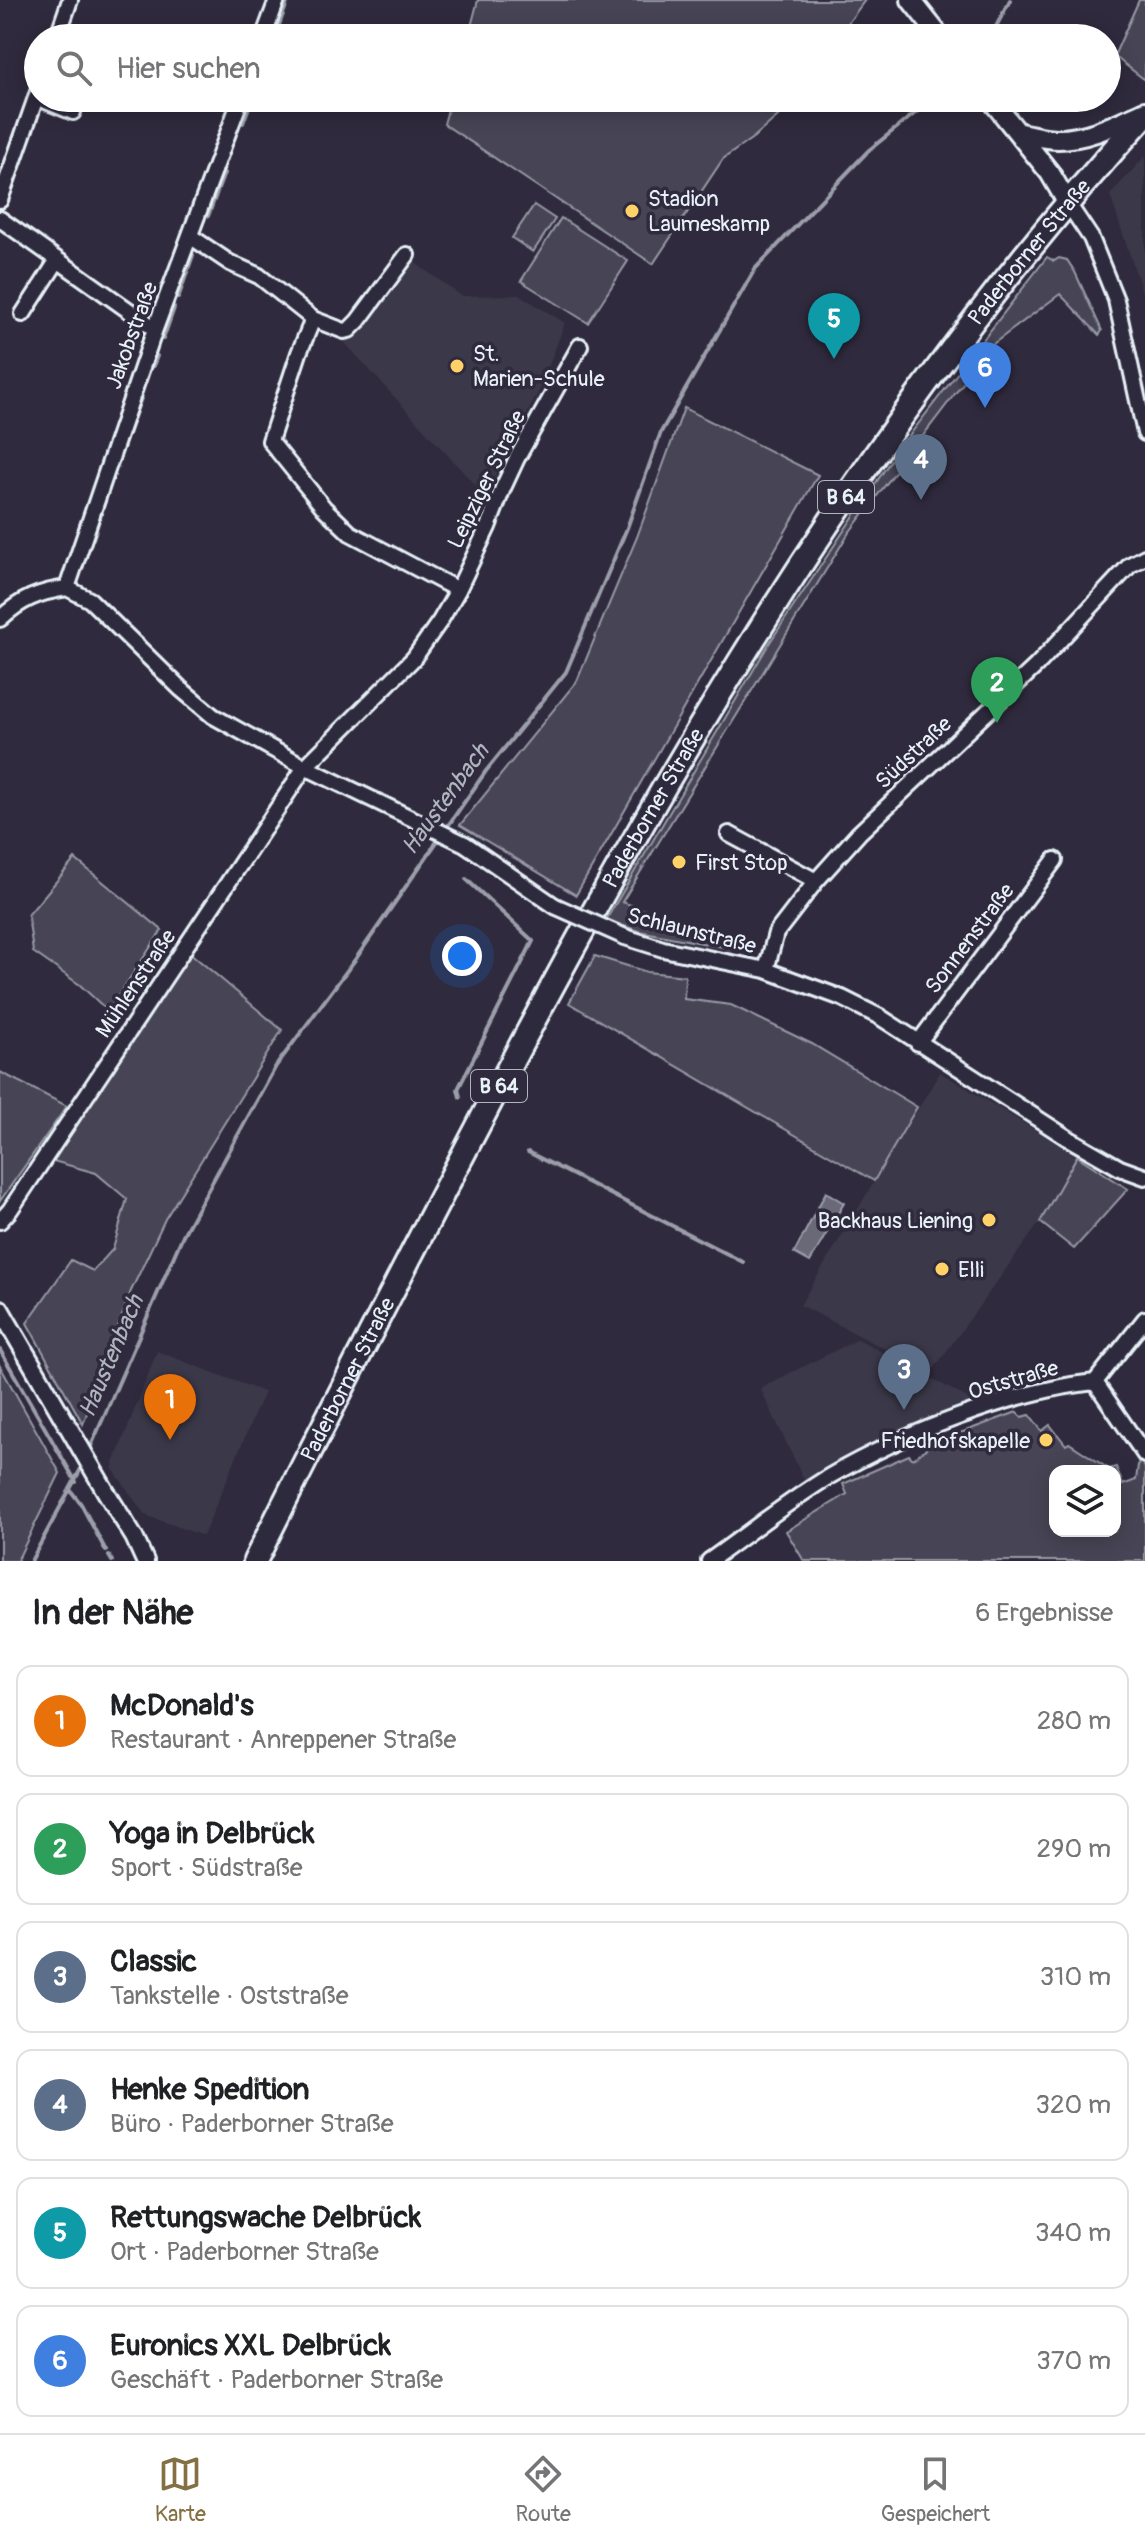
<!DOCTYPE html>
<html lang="de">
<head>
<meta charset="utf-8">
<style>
  body { margin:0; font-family:Pangolin,sans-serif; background:#f2f2f2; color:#202124 }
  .controls { position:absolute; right:24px; bottom:24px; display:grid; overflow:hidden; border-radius:16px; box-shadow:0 4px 20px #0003 }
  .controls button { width:72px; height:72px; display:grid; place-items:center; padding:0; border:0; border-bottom:2px solid #e0e0e0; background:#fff; color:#202124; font:40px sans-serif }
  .you { position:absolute; left:462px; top:956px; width:28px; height:28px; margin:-20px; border:6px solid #fff; border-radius:50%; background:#1a73e8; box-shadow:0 0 0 12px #1a73e833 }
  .badge { display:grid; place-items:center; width:52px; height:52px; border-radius:50%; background:#847042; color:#fff; font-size:26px; font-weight:700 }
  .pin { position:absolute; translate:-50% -66px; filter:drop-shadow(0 2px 4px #0008) }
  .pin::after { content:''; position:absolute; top:42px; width:28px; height:24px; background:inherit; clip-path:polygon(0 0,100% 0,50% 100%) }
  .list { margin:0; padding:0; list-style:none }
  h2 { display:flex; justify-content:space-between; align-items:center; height:104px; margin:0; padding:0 32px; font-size:34px }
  h2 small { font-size:26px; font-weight:400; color:#757577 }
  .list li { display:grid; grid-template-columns:52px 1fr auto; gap:24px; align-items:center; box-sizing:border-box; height:112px; margin:0 16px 16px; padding:0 16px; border:2px solid #e0e0e0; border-radius:16px }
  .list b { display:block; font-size:30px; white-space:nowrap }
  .list p { margin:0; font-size:26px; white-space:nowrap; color:#757577 }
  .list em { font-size:26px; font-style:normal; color:#757577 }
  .icon { flex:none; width:44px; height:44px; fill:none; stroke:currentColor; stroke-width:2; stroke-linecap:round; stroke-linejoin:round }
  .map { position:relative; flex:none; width:1145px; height:1561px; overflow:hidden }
  .search { position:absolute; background:#fff; box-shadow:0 4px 20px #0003; left:24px; right:24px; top:24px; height:88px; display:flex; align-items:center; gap:20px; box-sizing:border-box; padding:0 28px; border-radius:44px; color:#757577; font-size:30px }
  .sheet { height:872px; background:#fff }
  nav { display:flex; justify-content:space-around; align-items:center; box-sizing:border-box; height:112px; border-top:2px solid #e0e0e0; background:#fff; font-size:22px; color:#757577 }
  nav a { display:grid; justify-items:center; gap:4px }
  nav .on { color:#847042 }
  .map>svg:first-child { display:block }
  .built { fill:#3b3749 }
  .green { fill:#464455; stroke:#979aa6; stroke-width:2; fill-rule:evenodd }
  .water { fill:#696978; stroke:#9c9fab; stroke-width:2 }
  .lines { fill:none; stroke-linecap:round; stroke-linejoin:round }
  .stream { stroke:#9c9fab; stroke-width:4 }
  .minor-casing { stroke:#e8f1f8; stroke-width:20 }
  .tertiary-casing { stroke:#e8f1f8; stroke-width:22 }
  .secondary-casing { stroke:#e8f1f8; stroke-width:24 }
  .primary-casing { stroke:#e8f1f8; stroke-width:28 }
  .minor { stroke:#2f2a3d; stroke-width:14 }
  .tertiary { stroke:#2f2a3d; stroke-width:16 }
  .secondary { stroke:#2f2a3d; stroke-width:18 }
  .primary { stroke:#2f2a3d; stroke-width:22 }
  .minor-bridge-casing { stroke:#e8f1f8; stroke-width:20; stroke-linecap:butt }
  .minor-bridge { stroke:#2f2a3d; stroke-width:14 }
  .poi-dot { fill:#ffd166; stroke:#2f2a3d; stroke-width:3 }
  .labels { text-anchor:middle; stroke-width:7; stroke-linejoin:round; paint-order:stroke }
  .shield { fill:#2f2a3d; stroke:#b0b5c0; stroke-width:2 }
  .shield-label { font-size:20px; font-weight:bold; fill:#e8f1f8 }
  .poi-label { font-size:22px; fill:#e8f1f8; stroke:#2f2a3d; text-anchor:start }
  .street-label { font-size:22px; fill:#e8f1f8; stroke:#2f2a3d }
  .water-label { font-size:24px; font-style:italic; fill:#afb4be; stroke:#2f2a3d }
</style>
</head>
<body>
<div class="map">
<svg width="1145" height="1561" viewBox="0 0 1145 1561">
  <rect width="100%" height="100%" fill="#2f2a3d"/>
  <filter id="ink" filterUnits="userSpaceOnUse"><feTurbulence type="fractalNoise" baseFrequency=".0125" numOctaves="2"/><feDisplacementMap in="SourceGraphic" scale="16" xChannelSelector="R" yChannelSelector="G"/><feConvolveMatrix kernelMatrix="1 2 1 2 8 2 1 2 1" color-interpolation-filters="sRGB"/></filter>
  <g filter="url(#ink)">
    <path class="built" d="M1145,156V301L1110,195Z
      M411,260L462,296L520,295L565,323L540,389L488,490L474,484L344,342Z
      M940,1072L1077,1156L1040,1222L931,1373L800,1305Z
      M858,1339L977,1403L888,1438L805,1482L760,1388Z
      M157,1351L264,1392L203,1536L145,1515L112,1468Z"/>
    <path class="green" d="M478,0H865L837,38H468Z
      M1139,0H1145V80L1114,56Z
      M451,98H792L778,116L754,137L723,159L653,264L444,124Z
      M534,205L555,219L533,252L512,238Z
      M561,218L628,261L588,323L521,281Z
      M1047,257L1054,261L1059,258L1067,260L1075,272L1102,331L1099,335L1060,294L993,344L848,534L622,902L755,948L754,953L639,931L606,920L770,642L895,454Z
      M684,408L818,475L576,895L460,825L577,681L637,537Z
      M75,859L162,930L108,1011L80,985L33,952L28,915Z
      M189,952L282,1030L165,1219L131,1291L83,1424L27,1323L71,1260L93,1271L113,1249L127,1199L96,1173L53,1161Z
      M595,956L647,972L685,976L684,999L731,1005L812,1044L917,1107L874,1181L569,1003Z
      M0,1072L67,1106L0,1201Z
      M1077,1156L1128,1189L1074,1249L1040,1222Z
      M0,1366L60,1473L17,1561H0Z
      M1017,1412L1022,1417L1030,1415L1042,1431L1050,1425L1066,1445L1069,1443L1109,1469L1116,1467L1123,1485L1136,1480L1139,1458L1145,1468V1561H804L786,1531L847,1494L843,1484L909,1455L913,1459L933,1443ZM1055,1471H1115V1531H1055Z"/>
    <path class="water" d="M826,1192L844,1203L810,1262L794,1253Z"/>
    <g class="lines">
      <path class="stream" d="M279,25L288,0
        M990,38L1010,0
        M243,123L249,107
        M208,216L224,173
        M178,298L193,255
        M163,339L174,308
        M153,366L157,356
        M121,453L141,398
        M93,539L113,476
        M460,1097L458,1089L533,941L466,879
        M528,1152L743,1262
        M0,1350L76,1482
        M88,1453L183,1235L276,1066L357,957L486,771L566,672L627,528L661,432L755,269L869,150L934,98
        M71,1491L81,1504L106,1551
        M109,1556L112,1561
        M31,1561L83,1465"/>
      <g class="minor-casing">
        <path id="minor" d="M57,38L70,0
          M263,38L277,0
          M36,97L73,112
          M0,200L38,92
          M1067,202L1091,238L1116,300L1145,433
          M0,219L155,329
          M190,236L230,263L259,276L313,319L344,331L349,330L358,321L407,255
          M23,314L57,261
          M313,319L299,353L270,441L324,508L350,533L458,590
          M67,588L155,329L241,98
          M0,619C21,599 39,592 67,588L90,600L181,689L213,716L305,767L465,844L555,906
          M729,834L816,881
          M625,937L663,949L766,970L842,998L880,1017L1066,1137L1120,1168L1145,1177
          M766,970L776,933L816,881L859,833L1036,666L1130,565L1145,557
          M918,1043L1055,860
          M0,1221L10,1210L305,767L414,658L440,621L458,590L488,527L503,488L517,458L580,346
          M1095,1382L1145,1455
          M709,1561C749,1533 788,1501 830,1476C901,1435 1014,1390 1095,1382L1145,1319"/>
      </g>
      <g class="tertiary-casing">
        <path id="tertiary" d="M0,1309L106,1492L134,1537L145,1561"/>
      </g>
      <g class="secondary-casing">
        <path id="secondary" d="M911,0L941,38
          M990,98L1050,173L1067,202
          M1019,133C1032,135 1045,139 1058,139C1089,139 1118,123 1145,111"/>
      </g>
      <g class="primary-casing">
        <g id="primary">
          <path id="s1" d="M255,1561C320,1431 387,1301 454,1172C648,798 860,427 1145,115"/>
        </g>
      </g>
      <use href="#minor" class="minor"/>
      <use href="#tertiary" class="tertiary"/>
      <use href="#secondary" class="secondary"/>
      <use href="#primary" class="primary"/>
      <g class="minor-bridge-casing">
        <path id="minor-bridge" d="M555,906L625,937"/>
      </g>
      <use href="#minor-bridge" class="minor-bridge"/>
    </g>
  </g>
  <g class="poi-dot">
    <circle cx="632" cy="211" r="8"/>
    <circle cx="457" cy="366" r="8"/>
    <circle cx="679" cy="862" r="8"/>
    <circle cx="989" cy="1220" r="8"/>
    <circle cx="942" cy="1269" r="8"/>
    <circle cx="1046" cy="1440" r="8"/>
  </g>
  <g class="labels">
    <g class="shield">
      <rect x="818" y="481" width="56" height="32" rx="6"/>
      <rect x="471" y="1070" width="56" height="32" rx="6"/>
    </g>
    <g class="shield-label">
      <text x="846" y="504">B 64</text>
      <text x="499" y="1093">B 64</text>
    </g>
    <g class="poi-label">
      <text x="648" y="206">Stadion<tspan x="648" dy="25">Laumeskamp</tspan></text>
      <text x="473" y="361">St.<tspan x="473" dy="25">Marien-Schule</tspan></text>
      <text x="695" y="870">First Stop</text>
      <text x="973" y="1228" text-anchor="end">Backhaus Liening</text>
      <text x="958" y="1277">Elli</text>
      <text x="1030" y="1448" text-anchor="end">Friedhofskapelle</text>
    </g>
    <g class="street-label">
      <text dy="8" stroke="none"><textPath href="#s1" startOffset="1524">Paderborner Straße</textPath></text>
      <text transform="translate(131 335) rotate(-70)" y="8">Jakobstraße</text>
      <text transform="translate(486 479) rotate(-64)" y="8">Leipziger Straße</text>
      <text transform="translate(913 752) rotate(-43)" y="8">Südstraße</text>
      <text dy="8" stroke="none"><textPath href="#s1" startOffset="852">Paderborner Straße</textPath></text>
      <text transform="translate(692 930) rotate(14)" y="8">Schlaunstraße</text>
      <text transform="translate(969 938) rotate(-53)" y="8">Sonnenstraße</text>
      <text transform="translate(135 983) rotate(-56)" y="8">Mühlenstraße</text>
      <text dy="8" stroke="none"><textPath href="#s1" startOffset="204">Paderborner Straße</textPath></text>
      <text transform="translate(1013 1379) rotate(-16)" y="8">Oststraße</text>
    </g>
    <g class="water-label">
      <text transform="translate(445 799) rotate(-54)" y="8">Haustenbach</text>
      <text transform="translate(111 1356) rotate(-67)" y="8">Haustenbach</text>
    </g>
  </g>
</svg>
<div class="controls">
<button><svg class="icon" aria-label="layers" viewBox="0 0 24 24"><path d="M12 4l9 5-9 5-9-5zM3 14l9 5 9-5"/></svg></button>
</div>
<div class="you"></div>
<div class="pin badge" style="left:170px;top:1440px;background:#e8710a">1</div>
<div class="pin badge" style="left:997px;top:723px;background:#2e9e5b">2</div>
<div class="pin badge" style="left:904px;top:1410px;background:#5c6f8a">3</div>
<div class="pin badge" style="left:921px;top:500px;background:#5c6f8a">4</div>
<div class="pin badge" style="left:834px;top:359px;background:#0f9aa8">5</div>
<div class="pin badge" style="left:985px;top:408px;background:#3f7fe0">6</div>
<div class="search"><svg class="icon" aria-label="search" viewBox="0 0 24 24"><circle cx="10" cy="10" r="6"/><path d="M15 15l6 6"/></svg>Hier suchen</div>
</div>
<section class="sheet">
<h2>In der Nähe<small>6 Ergebnisse</small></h2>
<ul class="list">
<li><span class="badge" style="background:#e8710a">1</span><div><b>McDonald's</b><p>Restaurant · Anreppener Straße</p></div><em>280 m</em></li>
<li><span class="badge" style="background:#2e9e5b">2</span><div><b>Yoga in Delbrück</b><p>Sport · Südstraße</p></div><em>290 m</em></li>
<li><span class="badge" style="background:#5c6f8a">3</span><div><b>Classic</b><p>Tankstelle · Oststraße</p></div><em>310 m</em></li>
<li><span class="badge" style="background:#5c6f8a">4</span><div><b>Henke Spedition</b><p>Büro · Paderborner Straße</p></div><em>320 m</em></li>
<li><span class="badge" style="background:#0f9aa8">5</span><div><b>Rettungswache Delbrück</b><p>Ort · Paderborner Straße</p></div><em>340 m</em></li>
<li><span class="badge" style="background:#3f7fe0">6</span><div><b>Euronics XXL Delbrück</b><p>Geschäft · Paderborner Straße</p></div><em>370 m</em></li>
</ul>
</section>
<nav>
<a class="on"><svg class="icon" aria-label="map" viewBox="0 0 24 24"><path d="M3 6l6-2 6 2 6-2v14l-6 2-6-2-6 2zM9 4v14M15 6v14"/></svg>Karte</a>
<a><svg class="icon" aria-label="directions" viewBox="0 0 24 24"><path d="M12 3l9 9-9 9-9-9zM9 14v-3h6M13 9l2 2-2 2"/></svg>Route</a>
<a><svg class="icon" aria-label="saved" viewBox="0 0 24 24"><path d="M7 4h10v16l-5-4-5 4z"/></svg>Gespeichert</a>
</nav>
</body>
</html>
